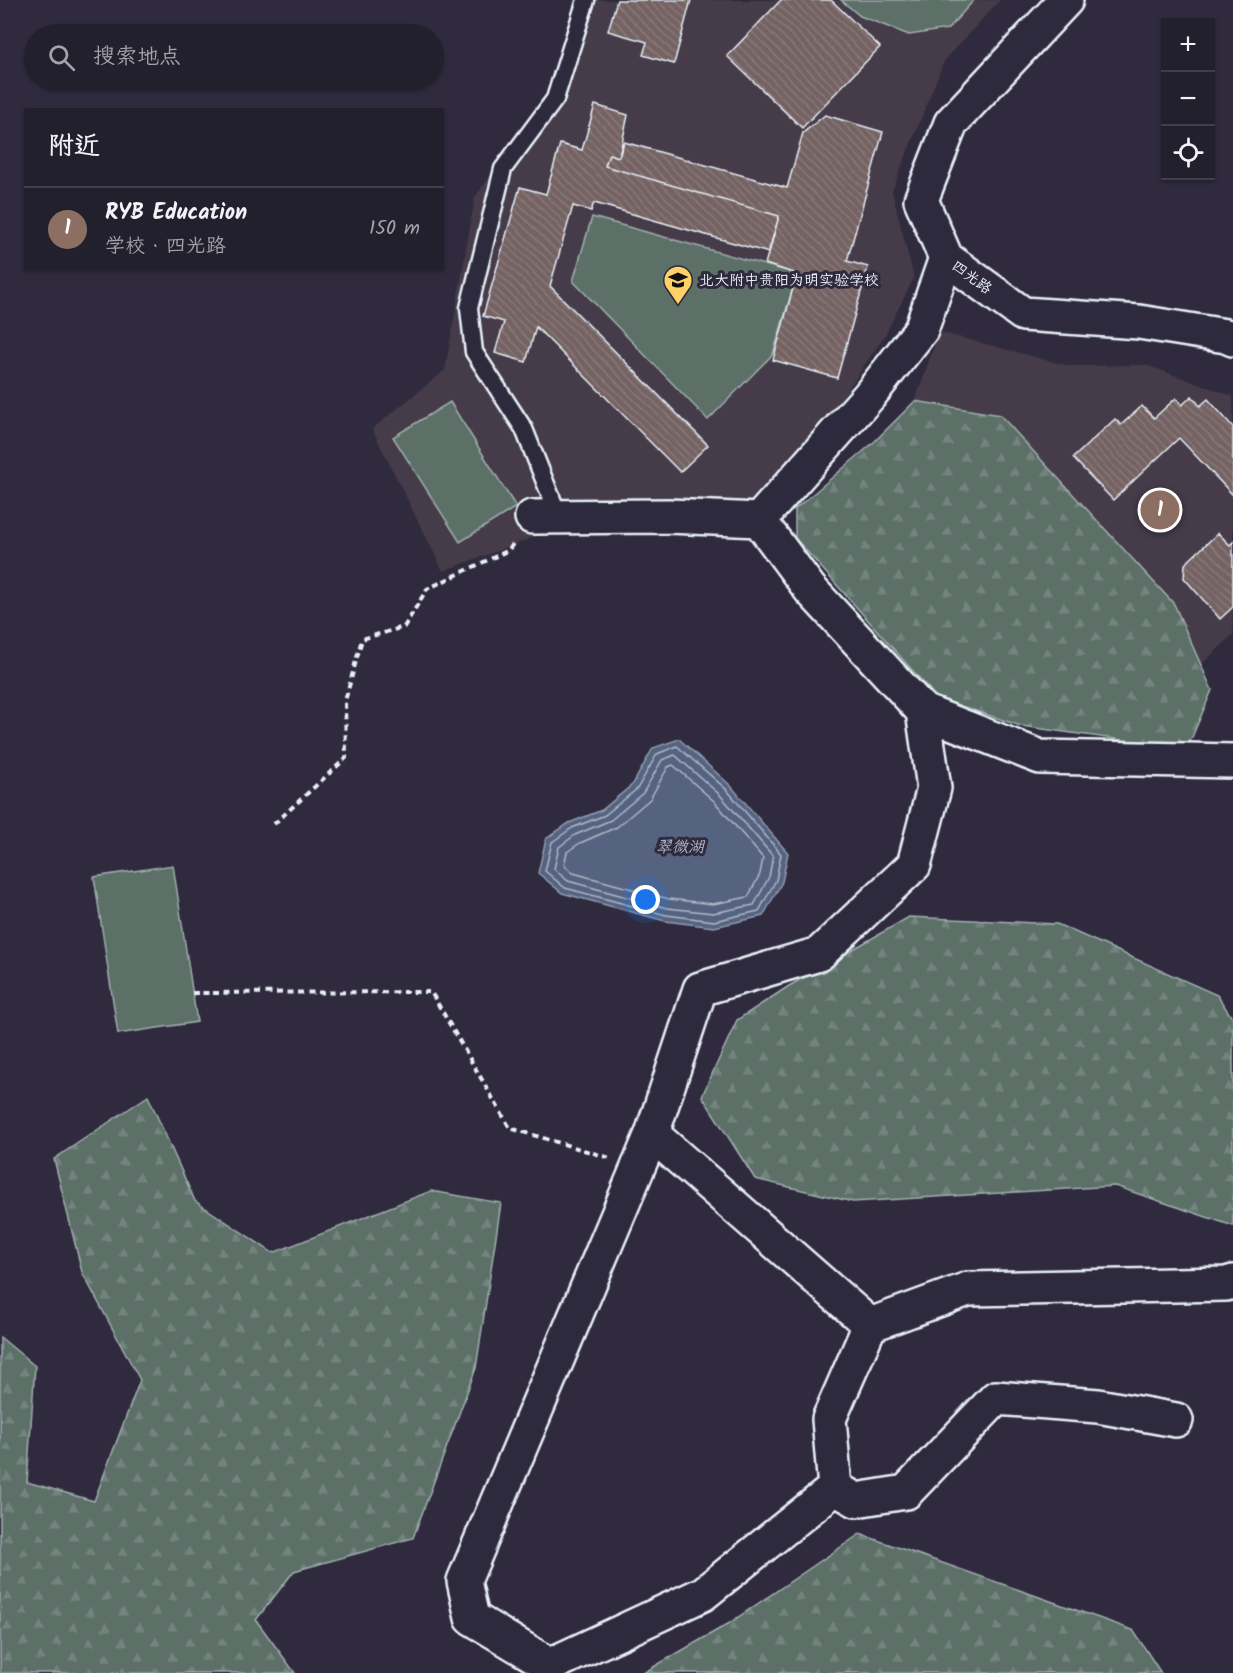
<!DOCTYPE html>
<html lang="zh">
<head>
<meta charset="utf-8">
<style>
  body { margin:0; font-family:Kalam,"LXGW WenKai TC",sans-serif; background:#2b2836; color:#f1f3f6 }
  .controls { position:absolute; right:18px; top:18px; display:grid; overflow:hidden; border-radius:0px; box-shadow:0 2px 4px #0004 }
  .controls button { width:54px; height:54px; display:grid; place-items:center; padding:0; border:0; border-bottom:2px solid #403e4a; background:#23202e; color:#f1f3f6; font:30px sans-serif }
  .you { position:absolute; left:646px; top:900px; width:21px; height:21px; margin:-15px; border:4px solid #fff; border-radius:50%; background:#1a73e8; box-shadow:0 0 0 9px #1a73e833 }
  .badge { display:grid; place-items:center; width:39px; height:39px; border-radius:50%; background:#8c9099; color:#fff; font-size:20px; font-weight:700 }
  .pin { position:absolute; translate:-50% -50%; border:3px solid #fff; box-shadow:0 2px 6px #0006 }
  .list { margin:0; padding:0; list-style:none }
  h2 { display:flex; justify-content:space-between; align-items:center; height:78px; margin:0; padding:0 24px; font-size:26px }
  h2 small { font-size:20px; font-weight:400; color:#a3a3aa }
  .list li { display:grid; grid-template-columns:39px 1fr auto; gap:18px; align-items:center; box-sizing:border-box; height:84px; padding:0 24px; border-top:2px solid #403e4a }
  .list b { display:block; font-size:22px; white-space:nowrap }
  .list p { margin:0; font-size:20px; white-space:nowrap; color:#a3a3aa }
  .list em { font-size:20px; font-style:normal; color:#a3a3aa }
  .icon { flex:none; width:33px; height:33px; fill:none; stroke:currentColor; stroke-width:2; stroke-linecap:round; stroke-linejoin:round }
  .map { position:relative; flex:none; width:1233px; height:1673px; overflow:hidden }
  .search { position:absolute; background:#23202e; box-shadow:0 2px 4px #0004; left:24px; top:24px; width:420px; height:66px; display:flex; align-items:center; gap:15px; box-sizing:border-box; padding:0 21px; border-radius:33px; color:#a3a3aa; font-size:22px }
  .panel { position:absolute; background:#23202e; box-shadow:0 2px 4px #0004; left:24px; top:108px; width:420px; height:162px; border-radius:0px }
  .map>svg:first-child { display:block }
  .built { fill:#443b48 }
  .forest { fill:url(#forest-firs); stroke:#a2b0b0; stroke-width:1.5 }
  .pitch { fill:#5b6f68; stroke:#a2b0b0; stroke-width:1.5 }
  .water { fill:#576480; stroke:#919cb0; stroke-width:1.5 }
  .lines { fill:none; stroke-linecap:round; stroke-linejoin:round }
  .shore { stroke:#aeb9c8; stroke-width:1.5 }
  .building { fill:url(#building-back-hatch); stroke:#e8f1f8; stroke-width:1.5 }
  .lane-casing { stroke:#e8f1f8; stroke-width:21 }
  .street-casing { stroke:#e8f1f8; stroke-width:38 }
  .path { stroke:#e8f1f8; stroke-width:4; stroke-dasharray:6 4.5; stroke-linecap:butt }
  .lane { stroke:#2f2a3d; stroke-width:16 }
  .street { stroke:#2f2a3d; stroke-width:33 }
  .labels { text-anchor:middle; stroke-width:6; stroke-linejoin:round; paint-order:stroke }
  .street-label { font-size:15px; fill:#e8f1f8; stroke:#2f2a3d }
  .poi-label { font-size:15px; fill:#e8f1f8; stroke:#2f2a3d; text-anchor:start }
  .water-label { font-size:16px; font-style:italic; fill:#aeb9c8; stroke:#2f2a3d }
</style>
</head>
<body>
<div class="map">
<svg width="1233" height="1673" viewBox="0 0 1233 1673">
  <defs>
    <pattern id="forest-firs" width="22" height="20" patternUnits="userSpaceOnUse" patternTransform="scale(1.5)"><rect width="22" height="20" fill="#5b6f68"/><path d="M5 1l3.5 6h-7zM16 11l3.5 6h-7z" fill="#73847e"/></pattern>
    <pattern id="building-back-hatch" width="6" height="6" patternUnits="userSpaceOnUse" patternTransform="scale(1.5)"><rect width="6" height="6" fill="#756262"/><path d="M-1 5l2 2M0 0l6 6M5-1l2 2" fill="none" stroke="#897979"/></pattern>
  </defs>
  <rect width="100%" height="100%" fill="#2f2a3d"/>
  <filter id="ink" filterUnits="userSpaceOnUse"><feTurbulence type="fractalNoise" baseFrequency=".0167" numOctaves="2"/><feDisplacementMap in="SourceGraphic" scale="12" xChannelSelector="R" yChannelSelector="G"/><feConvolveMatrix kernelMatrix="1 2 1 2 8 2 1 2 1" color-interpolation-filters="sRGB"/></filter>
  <g filter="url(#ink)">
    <path class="built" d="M575,0H1000L944,61L892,191L914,278L885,335L749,536L546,533L443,571L372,429L445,370L475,197L543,104Z
      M939,332L1070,366L1146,365L1233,396V635L1201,665L1174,604L1000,415L915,401Z"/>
    <path class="forest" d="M915,401L1000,415L1174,604L1212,690L1187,749L1021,726L937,698L795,538V509L873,443Z
      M909,917L1057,924L1217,995L1233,1019V1226L1115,1186L853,1202L755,1179L702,1096L737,1020L789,986Z
      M148,1096L195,1201L273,1253L431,1191L501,1203L476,1368L413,1538L294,1571L256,1620L295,1673H0V1337L35,1366L27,1482L94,1501L140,1380L82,1272L54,1159Z
      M860,1534L1133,1630L1161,1673H643L728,1624Z"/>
    <path class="pitch" d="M841,0H974L948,29L909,35L860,16Z
      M592,217L797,274L773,354L708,420L573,281Z
      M450,402L516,507L460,542L393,437Z
      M173,865L197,1022L118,1034L94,877Z"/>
    <path class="water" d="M679,739L730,785L788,853L782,882L763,916L714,927L665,921L562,893L538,873L546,839L569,823L602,810L633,784L653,748Z"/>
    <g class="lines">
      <path class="shore" d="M677,746L726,789L781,854L776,880L759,911L714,921L666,915L565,888L545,871L552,842L572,828L605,815L637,789L657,754Z
        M675,755L720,795L773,856L769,877L754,905L713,913L667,908L568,881L554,869L559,847L575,835L611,820L643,793L662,760Z
        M673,765L714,801L763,858L760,874L748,897L713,904L669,899L573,873L564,865L567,852L580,843L617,827L650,799L668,767Z"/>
    </g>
    <path class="building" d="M617,0H691L674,64L643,55L647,42L608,31Z
      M781,0H831L880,47L802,128L727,56Z
      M595,105L628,115L619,157L609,154L605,166L779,216L769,253L594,203L591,211L573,206L550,286L708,445L680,472L536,327L526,362L495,353L504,322L483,316L520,187L546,194L560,144L582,150Z
      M825,115L883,132L847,261L868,267L837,378L773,360L797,274L765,264L779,216L605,166L609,154L619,157L624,142L787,188L803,133Z
      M1192,396L1200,406L1208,399L1233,427V495L1179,438L1113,500L1073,458L1115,419L1121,425L1142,406L1154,418L1176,398L1182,405Z
      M1218,533L1230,545L1233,542V607L1220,619L1184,578L1185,564Z"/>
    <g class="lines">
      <g class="lane-casing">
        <path id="lane" d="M559,517L524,429L474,352L469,308L503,169L555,99L586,0"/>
      </g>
      <g class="street-casing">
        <path id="street" d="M1066,0L951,123L921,200L946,258L1023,314L1139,322L1226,336L1233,339
          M532,517L668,516L759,520L869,396L921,330L946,258
          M759,520L810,589L923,711L1040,757L1233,761
          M652,1134L870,1325L968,1289L1226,1284L1233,1282
          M870,1325L829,1419L835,1488L856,1500L906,1492L996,1398L1098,1406L1176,1420
          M835,1488L703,1594L550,1665L472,1618L464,1581L652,1134L700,989L819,954L914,865L934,788L923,711"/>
      </g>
      <path class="path" d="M274,824L346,758L345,701L362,639L404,627L427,589L509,550L514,542
        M192,993L431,992L510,1128L610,1158"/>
      <use href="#lane" class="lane"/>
      <use href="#street" class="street"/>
    </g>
  </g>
  <defs>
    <g id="school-pin" transform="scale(1.5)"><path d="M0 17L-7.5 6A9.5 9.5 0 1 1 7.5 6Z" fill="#ffd166" stroke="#2f2a3d"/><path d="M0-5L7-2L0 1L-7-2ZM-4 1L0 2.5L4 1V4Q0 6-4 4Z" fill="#111"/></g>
  </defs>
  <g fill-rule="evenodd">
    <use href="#school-pin" x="678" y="280"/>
  </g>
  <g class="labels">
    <g class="street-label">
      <text transform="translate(972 277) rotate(36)" y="5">四光路</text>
    </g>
    <g class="poi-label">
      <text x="699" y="285">北大附中贵阳为明实验学校</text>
    </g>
    <g class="water-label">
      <text x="680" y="852">翠微湖</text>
    </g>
  </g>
</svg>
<div class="controls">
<button>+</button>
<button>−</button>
<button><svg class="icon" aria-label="locate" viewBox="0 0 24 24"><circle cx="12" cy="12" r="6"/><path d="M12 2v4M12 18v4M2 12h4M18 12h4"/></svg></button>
</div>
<div class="you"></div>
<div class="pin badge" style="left:1160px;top:510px;background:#8d6e63">1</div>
<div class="search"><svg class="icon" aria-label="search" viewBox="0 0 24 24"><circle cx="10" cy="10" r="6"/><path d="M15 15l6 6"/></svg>搜索地点</div>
<section class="panel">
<h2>附近<small></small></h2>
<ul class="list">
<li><span class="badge" style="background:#8d6e63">1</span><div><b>RYB Education</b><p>学校 · 四光路</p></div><em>150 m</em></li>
</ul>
</section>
</div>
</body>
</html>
